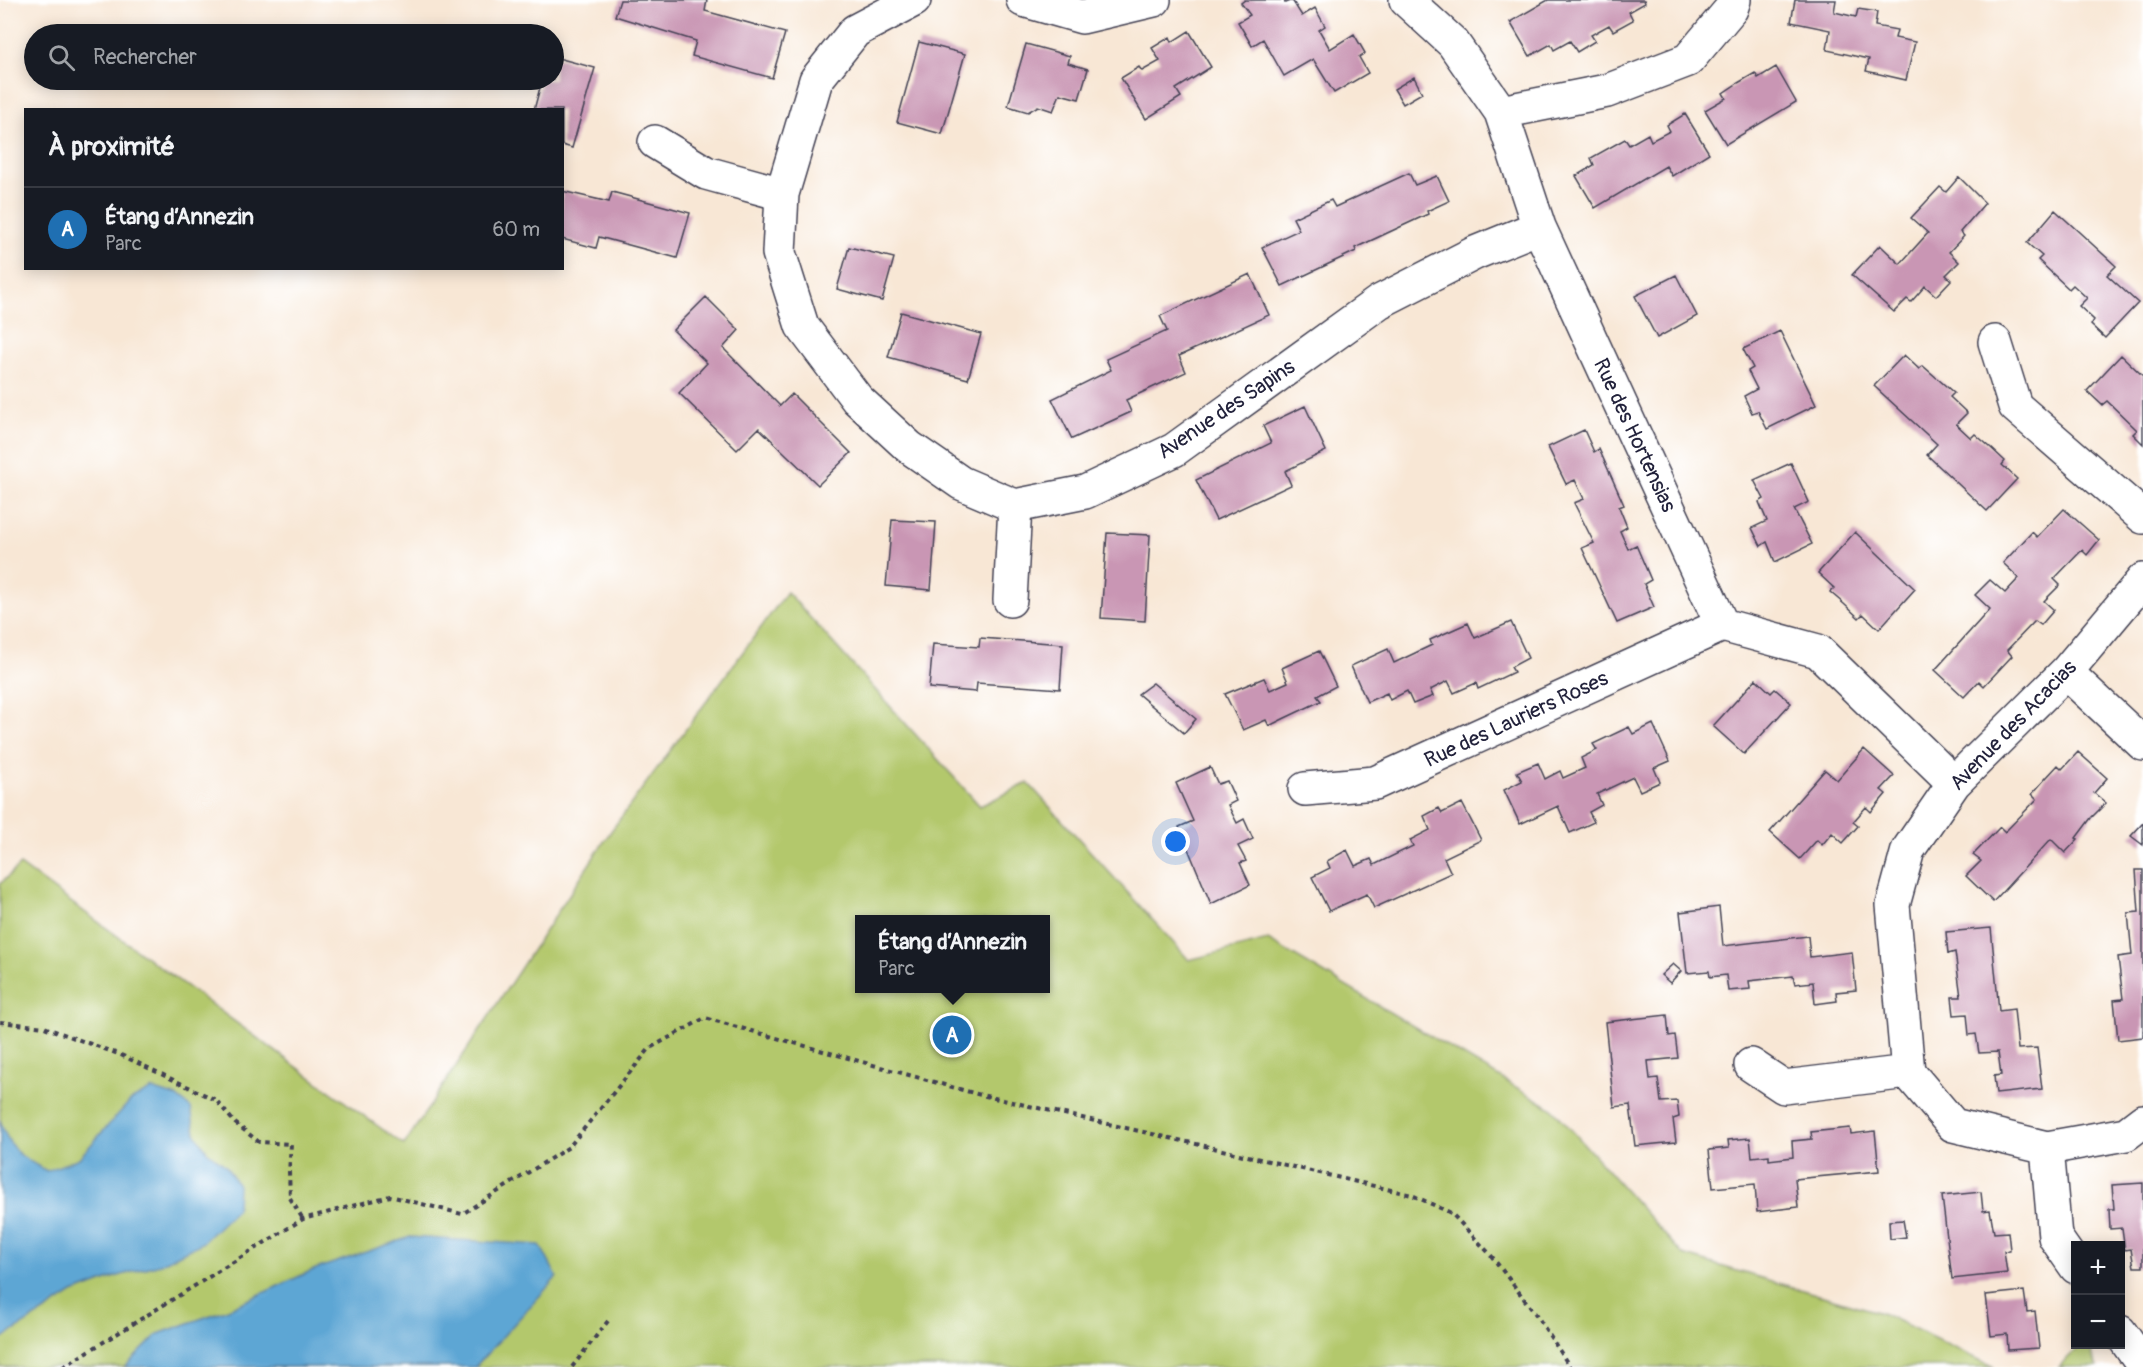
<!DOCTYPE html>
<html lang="fr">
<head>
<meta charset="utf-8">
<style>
  body { margin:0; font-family:Pangolin,sans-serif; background:#20242c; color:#f1f3f6 }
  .controls { position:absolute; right:18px; bottom:18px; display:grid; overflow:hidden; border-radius:0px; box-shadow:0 3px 15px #0003 }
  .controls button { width:54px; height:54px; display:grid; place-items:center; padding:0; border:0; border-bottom:2px solid #363941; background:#171b24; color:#f1f3f6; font:30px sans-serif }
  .you { position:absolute; left:1176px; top:842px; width:21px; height:21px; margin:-15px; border:4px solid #fff; border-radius:50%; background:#1a73e8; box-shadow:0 0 0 9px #1a73e833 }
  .badge { display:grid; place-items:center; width:39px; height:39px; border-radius:50%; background:#1f6fb2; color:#fff; font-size:20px; font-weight:700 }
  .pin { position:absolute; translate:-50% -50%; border:3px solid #fff; box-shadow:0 2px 6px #0006 }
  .popup { position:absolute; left:855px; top:915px; width:195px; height:78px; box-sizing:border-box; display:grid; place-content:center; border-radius:0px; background:#171b24; filter:drop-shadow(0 2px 4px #0005); font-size:20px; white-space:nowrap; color:#9ea1a6 }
  .popup b { font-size:22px; color:#f1f3f6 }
  .popup::after { content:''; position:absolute; left:50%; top:100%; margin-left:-12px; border:12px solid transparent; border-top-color:#171b24 }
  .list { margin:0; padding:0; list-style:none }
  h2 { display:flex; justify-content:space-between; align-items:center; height:78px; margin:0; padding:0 24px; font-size:26px }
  h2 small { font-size:20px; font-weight:400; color:#9ea1a6 }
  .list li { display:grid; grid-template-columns:39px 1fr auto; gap:18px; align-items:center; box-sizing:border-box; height:84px; padding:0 24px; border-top:2px solid #363941 }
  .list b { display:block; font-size:22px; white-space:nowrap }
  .list p { margin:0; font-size:20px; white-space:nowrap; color:#9ea1a6 }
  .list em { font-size:20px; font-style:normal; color:#9ea1a6 }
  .icon { flex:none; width:33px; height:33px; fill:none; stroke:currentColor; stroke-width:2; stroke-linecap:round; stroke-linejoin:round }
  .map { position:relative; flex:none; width:2143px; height:1367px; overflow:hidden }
  .search { position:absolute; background:#171b24; box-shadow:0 3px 15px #0003; left:24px; top:24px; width:540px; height:66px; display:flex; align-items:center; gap:15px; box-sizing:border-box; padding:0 21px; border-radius:33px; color:#9ea1a6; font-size:22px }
  .panel { position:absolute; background:#171b24; box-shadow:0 3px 15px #0003; left:24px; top:108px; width:540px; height:162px; border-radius:0px }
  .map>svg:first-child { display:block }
  .green { fill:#b3c86c; stroke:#6a7554; stroke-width:1.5; fill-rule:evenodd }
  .water { fill:#5da6d4; stroke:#406488; stroke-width:1.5 }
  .building { fill:#c996b4 }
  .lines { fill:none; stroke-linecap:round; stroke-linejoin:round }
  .minor-casing { stroke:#424052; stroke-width:36 }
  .path { stroke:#424052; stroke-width:4; stroke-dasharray:4.5 4.5; stroke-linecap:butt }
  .minor { stroke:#fff; stroke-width:33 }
  .labels { text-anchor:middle; stroke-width:4.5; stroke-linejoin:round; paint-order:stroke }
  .street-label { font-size:21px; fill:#22223b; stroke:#fff }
</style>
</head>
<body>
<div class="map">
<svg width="2143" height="1367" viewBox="0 0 2143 1367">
  <rect width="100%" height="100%" fill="#fff"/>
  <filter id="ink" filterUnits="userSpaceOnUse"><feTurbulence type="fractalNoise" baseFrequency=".0167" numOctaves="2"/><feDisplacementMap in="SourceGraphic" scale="12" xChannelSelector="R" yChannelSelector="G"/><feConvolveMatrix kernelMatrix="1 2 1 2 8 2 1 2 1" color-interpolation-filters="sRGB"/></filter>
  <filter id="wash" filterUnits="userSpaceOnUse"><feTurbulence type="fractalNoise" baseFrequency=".008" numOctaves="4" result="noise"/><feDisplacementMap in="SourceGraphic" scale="24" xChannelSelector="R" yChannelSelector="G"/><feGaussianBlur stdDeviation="1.35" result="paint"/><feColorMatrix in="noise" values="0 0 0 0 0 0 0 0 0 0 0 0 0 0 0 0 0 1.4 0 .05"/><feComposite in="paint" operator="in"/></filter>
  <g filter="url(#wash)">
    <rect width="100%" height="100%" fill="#f8e7d5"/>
    <path class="green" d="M787,592L980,806L1028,783L1189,960L1268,940L1553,1109L1683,1255L1884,1314L1994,1367H0V884L20,865L404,1145L611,831ZM859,920H1045V988H859Z
      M2083,1344L2088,1345L2098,1367H2058Z"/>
    <path class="water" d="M152,1089L177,1097L191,1108L195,1133L207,1151L226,1166L238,1185L237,1209L202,1243L160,1264L115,1277L73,1293L0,1340V1120C10,1151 19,1156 47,1171L79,1158L130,1101Z
      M410,1237L540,1245L557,1277L475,1367H125L158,1334L228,1309L313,1270Z"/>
    <g id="blocks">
      <path class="building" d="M620,0H707L705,11L785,33L772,78L692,56L696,41L615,16Z
        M1245,0H1284L1285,3L1292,0L1302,16L1315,8L1325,26L1319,30L1330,49L1354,34L1365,53L1359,57L1368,73L1334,93L1313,59L1284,76L1263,39L1252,46L1238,22L1250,15L1241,3Z
        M1548,0H1644L1645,3L1629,12L1633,20L1613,31L1609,25L1591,35L1595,41L1577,52L1570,41L1554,50L1551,44L1530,56L1510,22Z
        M1795,0H1836L1834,12L1856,17L1858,9L1877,12L1875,26L1897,30L1895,38L1915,42L1906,80L1866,71L1869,59L1827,50L1830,30L1791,22Z
        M1189,31L1211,67L1176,89L1181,97L1146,119L1121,78L1139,67L1142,71L1160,61L1152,48L1170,37L1172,42Z
        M919,42L965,54L942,134L897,122Z
        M1026,44L1070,56L1068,63L1088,69L1079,99L1060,94L1053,111L1038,106L1028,112L1008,106Z
        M554,57L595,68L572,148L562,145V110H534L542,80H554Z
        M1776,67L1796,102L1726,144L1705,110L1726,98L1723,93L1738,83L1755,73L1758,78Z
        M1414,77L1422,93L1403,104L1394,89Z
        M1685,114L1709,153L1672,176L1666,166L1595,208L1576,176L1594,165L1591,158L1625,139L1629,145L1648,134L1651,141L1670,131L1667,125Z
        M1409,173L1415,185L1437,176L1449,201L1427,211L1428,214L1355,248L1356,251L1282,286L1262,247L1299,230L1293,218L1331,200L1335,207Z
        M1959,177L1985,203L1960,232L1964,236L1949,252L1959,262L1946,275L1951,280L1936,296L1925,286L1911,302L1907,299L1894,312L1852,275L1880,245L1900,264L1928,233L1911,218L1940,187L1946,192Z
        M562,191L609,202L612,192L690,213L677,258L599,237L596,248L562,239Z
        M2055,210L2116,266L2107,275L2138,303L2105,338L2091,325L2094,320L2079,306L2087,298L2073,285L2069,289L2038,260L2042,256L2027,243Z
        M849,247L894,258L882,301L837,289Z
        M1250,274L1269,315L1179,356L1186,372L1126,400L1131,412L1072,439L1052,399L1111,370L1106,359L1167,331L1160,316Z
        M1676,275L1697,316L1657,338L1635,296Z
        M706,297L739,330L723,348L780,406L792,394L851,453L818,485L759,428L737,450L679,393L707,363L673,330Z
        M901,312L981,334L968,379L888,357Z
        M1780,331L1816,405L1767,429L1758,411L1752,413L1744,396L1757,389L1748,371L1753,368L1743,349Z
        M1904,355L1919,369L1923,366L1954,393L1950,397L1967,413L1956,424L1971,438L1975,434L1990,447L2005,461L2002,465L2017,479L1987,511L1927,455L1937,444L1874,386Z
        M2121,355L2143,376V444L2133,434L2137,430L2107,401L2102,405L2087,391Z
        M1305,406L1326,451L1285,471L1291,485L1216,520L1196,480L1271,443L1263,426Z
        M1584,430L1594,452L1599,449L1624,505L1619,507L1627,527L1620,531L1628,549L1636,545L1651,580L1644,584L1654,607L1617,623L1582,548L1594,543L1574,503L1584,499L1575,480L1566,484L1548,447Z
        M1791,463L1809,502L1794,509L1812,544L1775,562L1767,542L1761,546L1752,528L1767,521L1759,502L1764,499L1754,480Z
        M2064,509L2099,540L2087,555L2082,550L2054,579L2060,585L2044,601L2054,610L2041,625L2035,621L2007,650L2012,656L1984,686L1979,681L1964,697L1935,670L1990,609L1975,595L1990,580L2005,593L2019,578L2003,563L2032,532L2037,537Z
        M892,520L936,522L931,590L886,586Z
        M1855,532L1915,589L1879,629L1863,614L1859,618L1844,604L1830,592L1834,588L1818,573Z
        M1107,533L1150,535L1145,621L1101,618Z
        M1511,622L1528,658L1511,667L1514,672L1478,689L1476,683L1454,693L1448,681L1430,690L1433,696L1413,704L1407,691L1390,700L1387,693L1367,702L1351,666L1388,649L1394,663L1432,645L1430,640L1468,623L1475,638Z
        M980,638L1063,644L1060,689L977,683L976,692L929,688L933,644L979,647Z
        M1319,651L1336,686L1317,696L1321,701L1283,719L1269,726L1266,720L1243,730L1225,694L1264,678L1270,690L1288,682L1282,668Z
        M1756,679L1771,693L1775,689L1791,703L1744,754L1713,726Z
        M1153,683L1196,719L1184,733L1138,694Z
        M1653,724L1670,761L1654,768L1660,782L1640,791L1633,777L1597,794L1602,805L1589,812L1594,822L1570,833L1558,806L1520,824L1504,790L1522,781L1517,772L1538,763L1545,779L1560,771L1563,778L1585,768L1581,758L1597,750L1593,744L1629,727L1633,734Z
        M1864,749L1894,776L1881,790L1886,794L1871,812L1866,807L1853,822L1858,826L1843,843L1832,833L1822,845L1817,840L1800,859L1770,832L1825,770L1837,780Z
        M2078,752L2107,778L2094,793L2106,803L2091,818L2076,838L2078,839L2065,853L2051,839L1993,902L1966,876L1981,861L1973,855L2000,827L2005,832L2037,799L2032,794L2046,778L2058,765L2062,769Z
        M1210,767L1218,784L1227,781L1236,801L1228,805L1237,823L1244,819L1253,839L1238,846L1246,861L1240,863L1250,885L1211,904L1179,827L1193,821L1176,783Z
        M1462,803L1481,840L1444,858L1451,873L1374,908L1367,894L1329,911L1312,877L1330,868L1327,861L1347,850L1355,866L1371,859L1374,865L1413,846L1410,840L1430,830L1424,816L1439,808L1442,813Z
        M2143,823V845L2131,836Z
        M2136,870H2143V1037L2118,1040L2114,1000L2123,999L2118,957L2132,955L2128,913L2139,912Z
        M1719,907L1723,946L1808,936L1810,957L1852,952L1856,990L1836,992L1837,1001L1815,1004L1813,982L1795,984L1793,976L1749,981L1750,989L1728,991L1726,975L1710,977L1709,971L1687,973L1680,912Z
        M1991,928L1999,1011L2014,1009L2018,1049L2037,1048L2042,1089L1996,1094L1994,1076L2001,1075L1998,1052L1979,1053L1976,1034L1969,1035L1967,1014L1954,1015L1952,997H1961L1955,952L1948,954L1946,932Z
        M1673,964L1681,971L1670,983L1661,975Z
        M1667,1015L1669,1036L1675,1035L1678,1058L1648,1061L1650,1079L1658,1078L1661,1102L1677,1101L1679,1117L1673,1119L1676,1142L1635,1146L1630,1105L1614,1107L1605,1022Z
        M1850,1128L1851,1134L1875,1131L1879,1171L1795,1179L1798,1207L1757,1212L1755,1184L1713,1188L1709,1150L1729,1148L1728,1140L1750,1138L1752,1157L1769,1155V1160L1793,1157L1792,1141L1812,1139L1811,1132Z
        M2143,1183V1267H2134L2131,1249L2125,1250L2122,1228L2110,1229L2109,1209H2114L2112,1185Z
        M1981,1192L1983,1211L1990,1210L1994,1233L2008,1232L2010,1250L2004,1251L2007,1273L1952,1279L1942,1196Z
        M1903,1220L1906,1237L1890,1239L1889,1221Z
        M2024,1291L2027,1312L2035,1311L2039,1348L2008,1350L2007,1334L1991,1336L1986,1295Z"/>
    </g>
  </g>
  <g filter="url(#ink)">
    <use href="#blocks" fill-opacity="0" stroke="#424052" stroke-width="1.5"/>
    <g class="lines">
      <g class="minor-casing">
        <path id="minor" d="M914,0L855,31L816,80L782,194L779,253L802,326L857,399L909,447L961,483L1015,506L1085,492L1174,450L1379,302L1475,253L1539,227
          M1023,0L1082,17L1154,0
          M1406,0L1453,43L1501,112L1539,227L1722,625L1818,651L1954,783
          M1501,112L1607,91L1688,60L1731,9L1734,0
          M655,142L706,173L782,194
          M1995,342L2015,406L2143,517
          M2143,580L2066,672L1954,783L1908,850L1893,905L1908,1072L1953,1125L2047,1148L2126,1134L2143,1121
          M1010,600L1015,506
          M2066,672L2143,744
          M1305,789L1375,783L1722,625
          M1751,1065L1784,1087L1908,1072
          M2047,1148L2055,1237L2076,1267
          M2120,1332L2143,1365"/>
      </g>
      <path class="path" d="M0,1022L44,1027L121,1055L216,1100L235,1123L259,1142L291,1144L289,1172L290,1198L303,1219
        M63,1367L303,1219L390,1196L462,1214L569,1147L650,1048L705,1018L977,1094L1218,1149L1412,1195L1451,1213L1490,1254L1537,1316L1570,1367
        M572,1367L608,1321"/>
      <use href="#minor" class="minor"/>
    </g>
  </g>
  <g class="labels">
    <g class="street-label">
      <text transform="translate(1226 409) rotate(-34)" y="7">Avenue des Sapins</text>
      <text transform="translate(1635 435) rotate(65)" y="7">Rue des Hortensias</text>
      <text transform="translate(1516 719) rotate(-25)" y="7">Rue des Lauriers Roses</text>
      <text transform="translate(2013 725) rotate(-46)" y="7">Avenue des Acacias</text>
    </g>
  </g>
</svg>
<div class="controls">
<button>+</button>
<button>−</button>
</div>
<div class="you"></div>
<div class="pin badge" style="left:952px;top:1035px">A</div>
<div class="popup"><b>Étang d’Annezin</b>Parc</div>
<div class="search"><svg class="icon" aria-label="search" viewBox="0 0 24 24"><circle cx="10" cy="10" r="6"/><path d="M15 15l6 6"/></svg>Rechercher</div>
<section class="panel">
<h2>À proximité<small></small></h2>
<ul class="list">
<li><span class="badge">A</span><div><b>Étang d’Annezin</b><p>Parc</p></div><em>60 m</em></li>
</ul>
</section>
</div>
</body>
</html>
